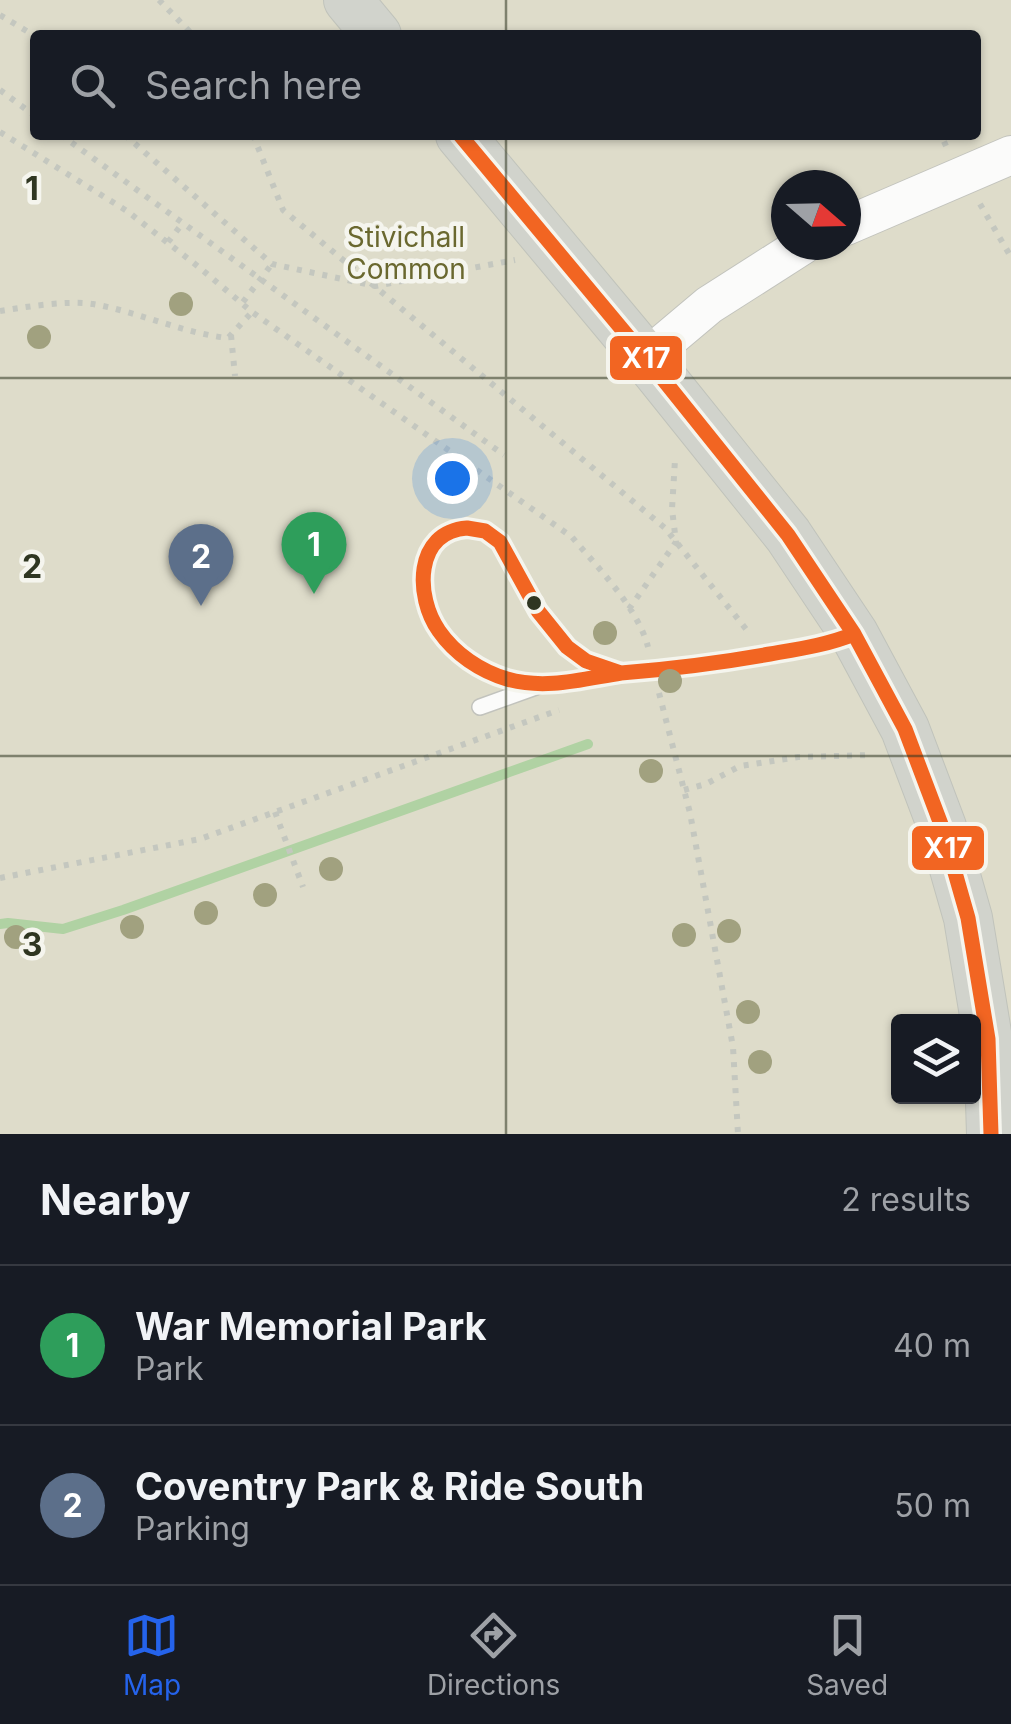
<!DOCTYPE html>
<html lang="en">
<head>
<meta charset="utf-8">
<style>
  body { margin:0; font-family:Inter,sans-serif; background:#20242c; color:#f1f3f6 }
  .controls { position:absolute; right:30px; bottom:30px; display:grid; overflow:hidden; border-radius:10px; box-shadow:0 2px 8px #0004 }
  .controls button { width:90px; height:90px; display:grid; place-items:center; padding:0; border:0; border-bottom:2px solid #363941; background:#171b24; color:#f1f3f6; font:50px sans-serif }
  .compass { position:absolute; left:771px; top:170px; width:90px; height:90px; border-radius:50%; background:#171b24; box-shadow:0 2px 8px #0004; rotate:110deg }
  .you { position:absolute; left:452px; top:478px; width:35px; height:35px; margin:-25px; border:8px solid #fff; border-radius:50%; background:#1a73e8; box-shadow:0 0 0 15px #1a73e833 }
  .badge { display:grid; place-items:center; width:65px; height:65px; border-radius:50%; background:#2563eb; color:#fff; font-size:32px; font-weight:700 }
  .pin { position:absolute; translate:-50% -82px; filter:drop-shadow(0 2px 5px #0008) }
  .pin::after { content:''; position:absolute; top:52px; width:35px; height:30px; background:inherit; clip-path:polygon(0 0,100% 0,50% 100%) }
  .list { margin:0; padding:0; list-style:none }
  h2 { display:flex; justify-content:space-between; align-items:center; height:130px; margin:0; padding:0 40px; font-size:42px }
  h2 small { font-size:32px; font-weight:400; color:#9ea1a6 }
  .list li { display:grid; grid-template-columns:65px 1fr auto; gap:30px; align-items:center; box-sizing:border-box; height:160px; padding:0 40px; border-top:2px solid #363941 }
  .list b { display:block; font-size:38px; white-space:nowrap }
  .list p { margin:0; font-size:32px; white-space:nowrap; color:#9ea1a6 }
  .list em { font-size:32px; font-style:normal; color:#9ea1a6 }
  .icon { flex:none; width:55px; height:55px; fill:none; stroke:currentColor; stroke-width:2; stroke-linecap:round; stroke-linejoin:round }
  .map { position:relative; flex:none; width:1011px; height:1134px; overflow:hidden }
  .search { position:absolute; background:#171b24; box-shadow:0 2px 8px #0004; left:30px; right:30px; top:30px; height:110px; display:flex; align-items:center; gap:25px; box-sizing:border-box; padding:0 35px; border-radius:10px; color:#9ea1a6; font-size:38px }
  .sheet { height:450px; background:#171b24 }
  nav { display:flex; justify-content:space-around; align-items:center; box-sizing:border-box; height:140px; border-top:2px solid #363941; background:#171b24; font-size:28px; color:#9ea1a6 }
  nav a { display:grid; justify-items:center; gap:5px }
  nav .on { color:#2563eb }
  .map>svg:first-child { display:block }
  .green { fill:#dedcca; fill-rule:evenodd }
  .lines { fill:none; stroke-linecap:round; stroke-linejoin:round }
  .stream { stroke:#b0d2a3; stroke-width:10 }
  .service-casing { stroke:#c2c3bd; stroke-width:18 }
  .tertiary-casing { stroke:#c2c3bd; stroke-width:40 }
  .primary-casing { stroke:#c0c3bb; stroke-width:50 }
  .path { stroke:#c4c7bf; stroke-width:6; stroke-dasharray:5 8; stroke-linecap:butt }
  .service { stroke:#fbfbfa; stroke-width:15 }
  .tertiary { stroke:#fbfbfa; stroke-width:38 }
  .primary { stroke:#d1d3cc; stroke-width:48 }
  .bus-1-casing { stroke:#f5f5ee; stroke-width:22 }
  .bus-1 { stroke:#f26522; stroke-width:15 }
  .tree { fill:#a1a17f }
  .grid { fill:none; stroke:#2f3621; stroke-width:2.5; stroke-opacity:0.55 }
  .bus-dot { fill:#2f3621; stroke:#f5f5ee; stroke-width:4 }
  .labels { text-anchor:middle; stroke-width:9; stroke-linejoin:round; paint-order:stroke }
  .park-label { font-size:28px; fill:#6a682f; stroke:#f5f5ee }
  .grid-label { font-size:32px; text-anchor:middle; font-weight:bold; fill:#2f3621; stroke:#f5f5ee; stroke-width:9; stroke-linejoin:round; paint-order:stroke }
  .line-badge { stroke:#f5f5ee; stroke-width:4 }
  .badge-label { font-size:28px; text-anchor:middle; font-weight:bold; fill:#fff }
</style>
</head>
<body>
<div class="map">
<svg width="1011" height="1134" viewBox="0 0 1011 1134">
  <rect width="100%" height="100%" fill="#e5e6e0"/>
  <path class="green" d="M0,0H1011V1134H0ZM35,35H976V135H35ZM786,185H846V245H786ZM898,1022H974V1096H898Z"/>
  <g class="lines">
    <path class="stream" d="M0,924L8,923L63,929L123,910L588,744"/>
    <g class="service-casing">
      <path id="service" d="M621,673C600,667 583,663 567,647C545,626 530,598 515,572C510,561 505,547 497,539C487,530 475,527 462,528C446,529 434,540 428,555C404,610 457,666 508,679C553,691 578,679 621,673C639,671 657,672 674,669C727,662 780,652 832,643L851,635
        M480,707L536,687"/>
    </g>
    <g class="tertiary-casing">
      <path id="tertiary" d="M846,226L1011,155
        M646,358L709,305L803,245"/>
    </g>
    <g class="primary-casing">
      <path id="primary" d="M348,0L377,35
        M460,135L646,358L788,535L854,634L905,729L942,827L968,918L988,1039L991,1134"/>
    </g>
    <path class="path" d="M159,0L193,35
      M0,15L35,36
      M0,90L35,116
      M0,132L127,211L200,268L252,312L572,537C598,568 638,608 648,647
      M61,135L504,455
      M125,135L272,264L375,286L515,260
      M253,135L283,210L665,528L750,634
      M946,146L942,137L951,135
      M980,204L1011,257
      M168,242L182,224
      M243,302L272,264
      M0,311C25,307 68,300 93,304C139,312 182,333 228,338L252,312
      M231,335L235,376
      M629,609L676,542L672,509L675,460
      M659,693L690,813L733,1047L738,1134
      M684,790L706,784L740,766L798,757L872,755
      M275,812L303,887
      M0,878L200,839L559,710"/>
    <use href="#service" class="service"/>
    <use href="#tertiary" class="tertiary"/>
    <use href="#primary" class="primary"/>
    <g class="bus-1-casing">
      <path id="bus-1" d="M460,135L646,358L788,535L854,634L905,729L942,827L968,918L988,1039L991,1134
        M467,528L485,531L500,542L538,611L567,647L586,661L621,673C583,679 545,690 507,679C480,671 455,654 439,631C415,597 414,532 467,528Z
        M621,673C671,669 720,663 770,654C799,649 827,645 854,634"/>
    </g>
    <use href="#bus-1" class="bus-1"/>
  </g>
  <g class="tree">
    <circle cx="181" cy="304" r="12"/>
    <circle cx="39" cy="337" r="12"/>
    <circle cx="605" cy="633" r="12"/>
    <circle cx="670" cy="681" r="12"/>
    <circle cx="651" cy="771" r="12"/>
    <circle cx="331" cy="869" r="12"/>
    <circle cx="265" cy="895" r="12"/>
    <circle cx="206" cy="913" r="12"/>
    <circle cx="132" cy="927" r="12"/>
    <circle cx="729" cy="931" r="12"/>
    <circle cx="684" cy="935" r="12"/>
    <circle cx="16" cy="937" r="12"/>
    <circle cx="748" cy="1012" r="12"/>
    <circle cx="760" cy="1062" r="12"/>
  </g>
  <path class="grid" d="M506,0V35M506,135V1134M0,378H1011M0,756H1011"/>
  <circle class="bus-dot" cx="534" cy="603" r="9"/>
  <g class="labels">
    <g class="park-label">
      <text x="406" y="247">Stivichall<tspan x="406" dy="32">Common</tspan></text>
    </g>
  </g>
  <g class="grid-label">
    <text x="32" y="200">1</text>
    <text x="32" y="578">2</text>
    <text x="32" y="956">3</text>
  </g>
  <g class="line-badge">
    <rect x="608" y="334" width="76" height="48" rx="10" fill="#f26522"/>
    <rect x="910" y="824" width="76" height="48" rx="10" fill="#f26522"/>
  </g>
  <g class="badge-label">
    <text x="646" y="368">X17</text>
    <text x="948" y="858">X17</text>
  </g>
</svg>
<div class="controls">
<button><svg class="icon" aria-label="layers" viewBox="0 0 24 24"><path d="M12 4l9 5-9 5-9-5zM3 14l9 5 9-5"/></svg></button>
</div>
<svg class="compass" viewBox="-18 -18 36 36"><path d="M0-13l5 13h-10z" fill="#e53935"/><path d="M0 13l5-13h-10z" fill="#9ea1a6"/></svg>
<div class="you"></div>
<div class="pin badge" style="left:314px;top:594px;background:#2e9e5b">1</div>
<div class="pin badge" style="left:201px;top:606px;background:#5c6f8a">2</div>
<div class="search"><svg class="icon" aria-label="search" viewBox="0 0 24 24"><circle cx="10" cy="10" r="6"/><path d="M15 15l6 6"/></svg>Search here</div>
</div>
<section class="sheet">
<h2>Nearby<small>2 results</small></h2>
<ul class="list">
<li><span class="badge" style="background:#2e9e5b">1</span><div><b>War Memorial Park</b><p>Park</p></div><em>40 m</em></li>
<li><span class="badge" style="background:#5c6f8a">2</span><div><b>Coventry Park &amp; Ride South</b><p>Parking</p></div><em>50 m</em></li>
</ul>
</section>
<nav>
<a class="on"><svg class="icon" aria-label="map" viewBox="0 0 24 24"><path d="M3 6l6-2 6 2 6-2v14l-6 2-6-2-6 2zM9 4v14M15 6v14"/></svg>Map</a>
<a><svg class="icon" aria-label="directions" viewBox="0 0 24 24"><path d="M12 3l9 9-9 9-9-9zM9 14v-3h6M13 9l2 2-2 2"/></svg>Directions</a>
<a><svg class="icon" aria-label="saved" viewBox="0 0 24 24"><path d="M7 4h10v16l-5-4-5 4z"/></svg>Saved</a>
</nav>
</body>
</html>
